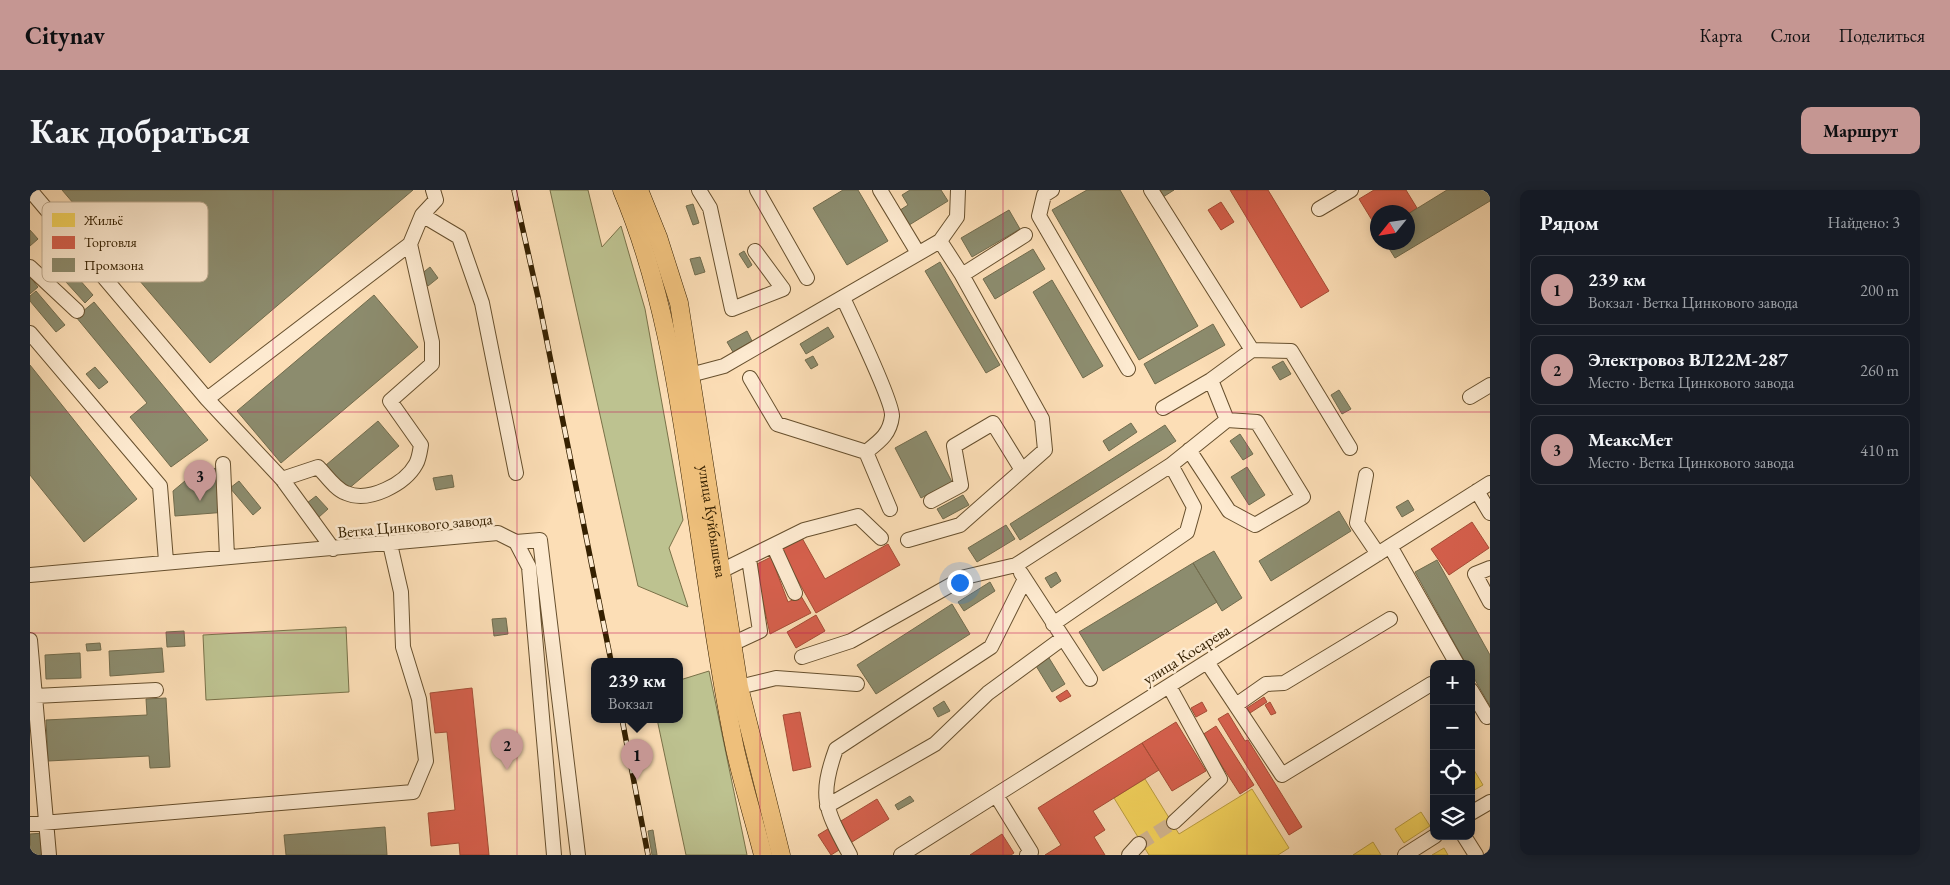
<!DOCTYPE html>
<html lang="ru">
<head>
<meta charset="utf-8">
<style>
  body { margin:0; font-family:"EB Garamond",serif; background:#20242c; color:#f1f3f6 }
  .controls { position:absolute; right:15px; bottom:15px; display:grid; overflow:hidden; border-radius:10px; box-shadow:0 2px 12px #0003 }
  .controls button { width:45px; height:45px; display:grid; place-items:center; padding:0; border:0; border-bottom:1px solid #363941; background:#171b24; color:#f1f3f6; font:25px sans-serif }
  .compass { position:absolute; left:1340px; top:15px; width:45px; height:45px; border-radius:50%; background:#171b24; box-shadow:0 2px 12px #0003; rotate:240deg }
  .you { position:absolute; left:929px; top:392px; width:18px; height:18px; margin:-12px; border:4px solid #fff; border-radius:50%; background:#1a73e8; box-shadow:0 0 0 8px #1a73e833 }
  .badge { display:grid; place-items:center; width:32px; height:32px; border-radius:50%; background:#c59692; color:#111; font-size:16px; font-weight:700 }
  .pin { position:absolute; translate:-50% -41px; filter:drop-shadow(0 1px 2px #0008) }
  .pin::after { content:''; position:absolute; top:26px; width:18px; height:15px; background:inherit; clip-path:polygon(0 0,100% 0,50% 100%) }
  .popup { position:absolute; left:561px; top:468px; width:92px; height:65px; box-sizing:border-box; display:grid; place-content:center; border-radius:10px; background:#171b24; filter:drop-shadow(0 1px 4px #0005); font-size:16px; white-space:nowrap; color:#9ea1a6 }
  .popup b { font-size:19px; color:#f1f3f6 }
  .popup::after { content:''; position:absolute; left:50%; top:100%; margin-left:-10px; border:10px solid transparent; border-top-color:#171b24 }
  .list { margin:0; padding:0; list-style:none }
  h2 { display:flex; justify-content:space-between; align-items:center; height:65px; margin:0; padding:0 20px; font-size:21px }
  h2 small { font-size:16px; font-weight:400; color:#9ea1a6 }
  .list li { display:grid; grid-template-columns:32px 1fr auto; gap:15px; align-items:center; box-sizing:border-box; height:70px; margin:0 10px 10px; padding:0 10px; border:1px solid #363941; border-radius:10px }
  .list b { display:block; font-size:19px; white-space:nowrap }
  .list p { margin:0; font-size:16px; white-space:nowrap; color:#9ea1a6 }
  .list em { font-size:16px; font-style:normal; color:#9ea1a6 }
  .icon { flex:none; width:28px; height:28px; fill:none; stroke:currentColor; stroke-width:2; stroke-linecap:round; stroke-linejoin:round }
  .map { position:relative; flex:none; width:1460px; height:665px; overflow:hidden; border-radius:10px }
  header { display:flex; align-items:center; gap:30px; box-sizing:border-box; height:70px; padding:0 25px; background:#c59692; color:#111 }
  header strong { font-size:24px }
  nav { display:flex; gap:28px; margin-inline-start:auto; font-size:18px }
  .intro { display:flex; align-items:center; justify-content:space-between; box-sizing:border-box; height:120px; padding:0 30px }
  h1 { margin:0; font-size:35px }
  .button { padding:12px 22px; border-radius:10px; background:#c59692; color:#111; font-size:18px; font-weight:700 }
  main { display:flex; gap:30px; padding:0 30px }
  aside { flex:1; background:#171b24; border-radius:10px; box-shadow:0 2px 12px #0003 }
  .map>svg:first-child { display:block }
  .green { fill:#bdc290; stroke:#797148 }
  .homes { fill:#f6d55c; stroke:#bc9f40 }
  .shops { fill:#d6604d; stroke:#a64d36 }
  .industry { fill:#8c8c6e; stroke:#726c4d }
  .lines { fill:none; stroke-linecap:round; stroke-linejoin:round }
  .minor-tunnel { stroke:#d4b892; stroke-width:14; stroke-dasharray:14 7; stroke-linecap:butt }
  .minor-casing { stroke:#67502e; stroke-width:16 }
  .major-casing { stroke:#352000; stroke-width:19 }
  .minor { stroke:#fdead0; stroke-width:14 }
  .major { stroke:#eebf7b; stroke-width:18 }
  .rail-casing { stroke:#352000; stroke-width:5.5 }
  .rail { stroke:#fdead0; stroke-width:4; stroke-dasharray:11; stroke-linecap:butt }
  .grid { fill:none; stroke:#c2185b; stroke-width:1; stroke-opacity:0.55 }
  .labels { text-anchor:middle; stroke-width:5; stroke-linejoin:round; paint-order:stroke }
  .street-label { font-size:16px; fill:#352000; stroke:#fdead0 }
  .key { fill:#fdead0; stroke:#c1ad92; stroke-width:1 }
  .key-label { font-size:14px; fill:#352000 }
</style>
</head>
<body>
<header>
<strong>Citynav</strong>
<nav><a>Карта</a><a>Слои</a><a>Поделиться</a></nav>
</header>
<div class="intro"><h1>Как добраться</h1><a class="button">Маршрут</a></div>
<main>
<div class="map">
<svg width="1460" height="665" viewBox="0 0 1460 665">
  <rect width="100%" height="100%" fill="#fcdeb6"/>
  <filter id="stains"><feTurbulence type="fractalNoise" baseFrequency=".004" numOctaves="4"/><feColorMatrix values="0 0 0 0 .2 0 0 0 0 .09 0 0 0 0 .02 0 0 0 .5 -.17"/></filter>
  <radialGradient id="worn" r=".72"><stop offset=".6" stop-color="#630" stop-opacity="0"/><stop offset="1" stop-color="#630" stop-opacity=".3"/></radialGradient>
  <path class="green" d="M520,0H558L572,57L591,36L615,119L653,330L639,358L658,417L608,396Z
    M316,437L319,502L176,510L173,445Z
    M679,481L717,665H656L627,529H650V490Z"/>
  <path class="homes" d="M1441,575L1453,595L1441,602Z
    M1115,589L1149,644L1222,599L1259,658L1248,665H1119L1084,608Z
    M1391,622L1400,636L1374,653L1365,639Z
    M1343,652L1351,665H1323Z
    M1414,658L1418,665H1402Z"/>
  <path class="shops" d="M1200,0H1238L1299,101L1271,118Z
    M1344,0H1376L1387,18L1378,24L1348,22V40L1329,9Z
    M1191,12L1204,32L1191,40L1178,20Z
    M1442,332L1459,358L1419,385L1401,359Z
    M772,348L795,389L858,354L870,375L786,423L751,360Z
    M741,367L758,412L771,406L781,423L740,444L725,375Z
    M786,425L795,441L766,458L757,442Z
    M442,498L455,625L459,665H430L429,653L401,656L398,623L425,620L417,542L405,543L400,503Z
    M1037,500L1041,506L1030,512L1026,507Z
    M1234,507L1237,512L1220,523L1217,518Z
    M1172,512L1177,521L1166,527L1161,518Z
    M1240,512L1246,523L1241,525L1235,515Z
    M770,522L781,577L763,581L753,525Z
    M1198,523L1215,551L1218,550L1272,637L1259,645L1188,529Z
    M1146,532L1176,581L1142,601L1112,553Z
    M1186,536L1224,595L1210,604L1172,545Z
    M1112,553L1129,580L1063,621L1075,640L1064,647L1075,665H1015L1031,655L1008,618Z
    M847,609L859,629L801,665L788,645Z
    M972,644L984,663L981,665H940Z"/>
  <path class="industry" d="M32,0H383L180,173Z
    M813,0H828L858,51L817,75L783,18Z
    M880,0H911L918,11L876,37L867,22L878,15L872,5Z
    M1057,0H1090L1168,136L1109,170L1022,20Z
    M1129,0H1144L1133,7Z
    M1417,0H1460V11L1365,68L1355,52H1378V24Z
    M663,14L669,33L663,35L656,16Z
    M979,20L990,39L942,67L931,48Z
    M0,40L8,49L0,56Z
    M1003,59L1015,79L965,109L953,89Z
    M714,61L722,75L718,78L709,64Z
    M26,63L63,105L55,113L17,71Z
    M670,67L675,82L665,85L660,69Z
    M910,72L970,175L956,183L895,81Z
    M400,77L408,88L398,96L390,85Z
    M1,88L8,97L0,104V89Z
    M1022,90L1073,176L1053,188L1003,102Z
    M6,101L35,135L26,142L0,111V106Z
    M344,105L388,157L251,273L207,221Z
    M64,112L178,250L141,277L100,227L117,213L46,127Z
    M1183,134L1195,155L1125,194L1114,174Z
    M798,137L804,147L776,164L770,154Z
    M717,141L722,151L703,162L697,152Z
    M783,166L788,175L781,179L775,170Z
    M1253,171L1261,184L1250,190L1242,177Z
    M0,175L107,309L54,352L0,285Z
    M65,177L78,192L69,199L56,184Z
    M1309,200L1321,219L1312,224L1301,205Z
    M348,231L369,256L317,300L296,275Z
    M1101,233L1107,242L1079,261L1073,251Z
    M1135,235L1146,251L990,350L980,334Z
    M896,241L922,292L891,308L865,258Z
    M1210,244L1223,264L1213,270L1200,251Z
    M1217,277L1235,305L1219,315L1201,287Z
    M193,278L197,322L145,326L143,301L168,280Z
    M422,285L424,297L406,300L403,288Z
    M209,291L231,318L223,325L200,298Z
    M933,305L939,315L913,329L907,319Z
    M286,306L298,319L289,327L277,313Z
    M1378,310L1384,320L1372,327L1366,317Z
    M1309,321L1321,341L1241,391L1229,371Z
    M976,335L985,349L947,372L938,358Z
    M1184,361L1212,408L1192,421L1163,373Z
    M1407,370L1460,465V516L1441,483V474H1436L1385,382Z
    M1163,373L1187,412L1073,481L1049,442Z
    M1026,382L1031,391L1021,398L1015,388Z
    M960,392L965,401L934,421L928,412Z
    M922,414L940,444L846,504L827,475Z
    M476,428L478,444L464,446L462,429Z
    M154,441L155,456L137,457L136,442Z
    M70,453L71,460L57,461L56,454Z
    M132,458L134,482L80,486L79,461Z
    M50,463L51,488L16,489L15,465Z
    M1016,463L1035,494L1022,502L1003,471Z
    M136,508L140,577L120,578L119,566L18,571L16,530L117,525L116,509Z
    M914,511L920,521L908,527L903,518Z
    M880,606L884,611L868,620L865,615Z
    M355,637L357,665H256L254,645Z
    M623,640L627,665H622L618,641Z
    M14,643L16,665H0V644Z"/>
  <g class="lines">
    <path class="minor-tunnel" d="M1109,654L1144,632"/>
    <g class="minor-casing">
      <path id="minor" d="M0,0L177,209L252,289L303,359
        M669,0L680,18L702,119L753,99L725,61
        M727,0L777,88
        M850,0L888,63
        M1022,0L1014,5L1009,26L1098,179
        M1121,0L1222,160L1261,161L1320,258
        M1289,19L1321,0
        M392,25L429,47L452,113L486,283
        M910,51L927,27L928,0
        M0,77L47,121
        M932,85L995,45
        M0,143L130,296L136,371
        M660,185L694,176L910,51L932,85L1012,229L1015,260L930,335L878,350
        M720,188L747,234L836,262C850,251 860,244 862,226C863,212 821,125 813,108
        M1440,207L1460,195
        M177,209L380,54
        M1133,218L1181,190L1222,160
        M1159,260L1199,321L1225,335L1273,307L1227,232L1197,230
        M836,262L860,319
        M193,274L197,367
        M1336,285L1327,333L1348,364
        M252,289L288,277C296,285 305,299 316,303C339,313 375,294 386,274C389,269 390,261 391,255L360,211L402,174V152L380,54L392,25L406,10L403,0
        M1447,301L1460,323
        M901,311L931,295L924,256L963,233L992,280
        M486,352L510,350L548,665
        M1360,356L1427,474
        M744,357L765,403
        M1460,378L1445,384L1460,412
        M691,381L774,340L828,326L851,348
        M991,383L1060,489
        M0,385L468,343L486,352L499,377L524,665
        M1023,434L1157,342L1164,317L1141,275
        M0,450L19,665
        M702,454L730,441L719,369
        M772,467L821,451L935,387L986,375L1141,275L1197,230L1181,190
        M1177,472L1252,585L1401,494
        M1139,496L1190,589L1144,632
        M709,497L746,488L827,494
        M1441,500L1457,527
        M5,506L126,500
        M1206,515L1236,494L1254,493L1360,429
        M966,605L1001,662L997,665
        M797,616L905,554L958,503L1033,448
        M1441,623L1460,612
        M0,634L383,602L396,571L389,509L373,457L371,402L360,354
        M1434,646L1446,665
        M820,665C796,620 788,609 806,559L961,457L995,389
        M871,665L1460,293
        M1099,665L1109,654
        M1375,665L1405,646"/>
    </g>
    <g class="major-casing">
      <g id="major">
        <path d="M592,0C636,104 650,216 667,327C679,404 689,483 705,559C713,595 724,630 733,665"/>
        <path id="s1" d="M609,0L628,47L649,113L709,497L751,665"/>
      </g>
    </g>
    <use href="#minor" class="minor"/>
    <use href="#major" class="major"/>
    <g class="rail-casing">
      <path id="rail" d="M484,0L508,107L581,471
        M592,529L618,665"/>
    </g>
    <use href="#rail" class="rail"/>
  </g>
  <path class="grid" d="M243,0V665M487,0V665M730,0V665M973,0V665M1217,0V665M0,222H1460M0,443H1460"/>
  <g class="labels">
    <g class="street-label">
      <text dy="6" stroke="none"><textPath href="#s1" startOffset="341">улица Куйбышева</textPath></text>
      <text transform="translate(385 335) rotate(-5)" y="6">Ветка Цинкового завода</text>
      <text transform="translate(1156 464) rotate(-32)" y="6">улица Косарева</text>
    </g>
  </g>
  <rect x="12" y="12" width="166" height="80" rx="8" class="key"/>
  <rect x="22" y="23" width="23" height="14" fill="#f6d55c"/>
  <rect x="22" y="46" width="23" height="13" fill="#d6604d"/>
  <rect x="22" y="68" width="23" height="14" fill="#8c8c6e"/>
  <g class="key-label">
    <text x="54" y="35">Жильё</text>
    <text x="54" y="57">Торговля</text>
    <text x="54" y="80">Промзона</text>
  </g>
  <rect width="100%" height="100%" filter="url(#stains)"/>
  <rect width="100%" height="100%" fill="url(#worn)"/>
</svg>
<div class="controls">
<button>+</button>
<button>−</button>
<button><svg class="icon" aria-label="locate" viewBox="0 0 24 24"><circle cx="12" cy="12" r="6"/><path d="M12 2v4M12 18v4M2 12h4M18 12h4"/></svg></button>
<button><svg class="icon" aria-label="layers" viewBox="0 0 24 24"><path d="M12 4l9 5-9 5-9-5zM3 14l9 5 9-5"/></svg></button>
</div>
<svg class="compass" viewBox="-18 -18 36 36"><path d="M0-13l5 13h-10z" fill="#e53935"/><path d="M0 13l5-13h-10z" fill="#9ea1a6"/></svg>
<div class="you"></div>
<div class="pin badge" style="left:607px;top:590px">1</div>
<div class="popup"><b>239 км</b>Вокзал</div>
<div class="pin badge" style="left:477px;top:580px">2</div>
<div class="pin badge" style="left:170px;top:311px">3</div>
</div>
<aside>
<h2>Рядом<small>Найдено: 3</small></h2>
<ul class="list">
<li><span class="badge">1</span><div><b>239 км</b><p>Вокзал · Ветка Цинкового завода</p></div><em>200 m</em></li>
<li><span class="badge">2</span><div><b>Электровоз ВЛ22М-287</b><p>Место · Ветка Цинкового завода</p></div><em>260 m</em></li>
<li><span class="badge">3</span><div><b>МеаксМет</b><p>Место · Ветка Цинкового завода</p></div><em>410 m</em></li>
</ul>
</aside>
</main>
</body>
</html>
